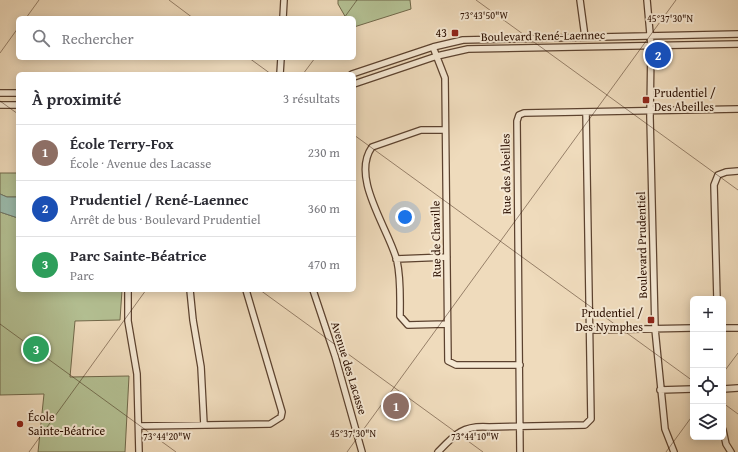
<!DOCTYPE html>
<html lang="fr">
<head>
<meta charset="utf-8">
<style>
  body { margin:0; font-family:"Gentium Book Plus",serif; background:#f7f7f7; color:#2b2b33 }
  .controls { position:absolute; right:12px; bottom:12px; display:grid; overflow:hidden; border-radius:6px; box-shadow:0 2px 10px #0003 }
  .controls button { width:36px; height:36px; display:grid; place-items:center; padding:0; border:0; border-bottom:1px solid #e1e1e2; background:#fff; color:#2b2b33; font:20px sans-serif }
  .you { position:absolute; left:405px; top:217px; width:14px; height:14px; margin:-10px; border:3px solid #fff; border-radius:50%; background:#1a73e8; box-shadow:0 0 0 6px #1a73e833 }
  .badge { display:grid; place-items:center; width:26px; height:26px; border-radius:50%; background:#0b8043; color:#fff; font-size:13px; font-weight:700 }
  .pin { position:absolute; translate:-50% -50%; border:2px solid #fff; box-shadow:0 1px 4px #0006 }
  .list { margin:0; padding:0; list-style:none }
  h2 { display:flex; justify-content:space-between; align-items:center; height:52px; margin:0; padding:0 16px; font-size:17px }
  h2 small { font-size:13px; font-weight:400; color:#7c7c81 }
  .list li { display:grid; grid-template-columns:26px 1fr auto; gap:12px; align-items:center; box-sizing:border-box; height:56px; padding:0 16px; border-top:1px solid #e1e1e2 }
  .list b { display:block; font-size:15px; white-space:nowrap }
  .list p { margin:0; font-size:13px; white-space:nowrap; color:#7c7c81 }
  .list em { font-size:13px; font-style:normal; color:#7c7c81 }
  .icon { flex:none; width:22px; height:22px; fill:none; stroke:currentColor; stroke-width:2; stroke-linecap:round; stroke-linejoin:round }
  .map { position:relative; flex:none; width:738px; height:452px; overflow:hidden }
  .search { position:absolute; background:#fff; box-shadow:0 2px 10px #0003; left:16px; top:16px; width:340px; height:44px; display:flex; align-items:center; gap:10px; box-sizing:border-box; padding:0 14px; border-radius:6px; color:#7c7c81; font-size:15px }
  .panel { position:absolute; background:#fff; box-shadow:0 2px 10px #0003; left:16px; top:72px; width:340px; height:220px; border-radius:6px }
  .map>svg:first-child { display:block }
  .green { fill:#b4c194; stroke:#70684a }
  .water { fill:#9abbad; stroke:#6e7668 }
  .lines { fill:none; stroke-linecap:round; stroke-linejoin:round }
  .minor-casing { stroke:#5c422f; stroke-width:8 }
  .minor { stroke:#f5e8d3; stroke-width:5.5 }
  .ticks { fill:none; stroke:#2b0f00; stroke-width:1; stroke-opacity:0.45 }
  .poi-dot { fill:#8f2418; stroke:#f5e8d3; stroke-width:1.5 }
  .labels { text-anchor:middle; stroke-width:4; stroke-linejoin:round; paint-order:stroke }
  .poi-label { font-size:12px; fill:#2b0f00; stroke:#f5e8d3; text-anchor:end }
  .street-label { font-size:12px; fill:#2b0f00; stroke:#f5e8d3 }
  .ticks-label { font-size:10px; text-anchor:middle; fill:#2b0f00; stroke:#f5e8d3; stroke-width:4; stroke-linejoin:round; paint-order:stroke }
</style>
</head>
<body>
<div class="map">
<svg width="738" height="452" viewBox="0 0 738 452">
  <rect width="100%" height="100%" fill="#efdbbc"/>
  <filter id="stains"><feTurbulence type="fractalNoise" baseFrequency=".005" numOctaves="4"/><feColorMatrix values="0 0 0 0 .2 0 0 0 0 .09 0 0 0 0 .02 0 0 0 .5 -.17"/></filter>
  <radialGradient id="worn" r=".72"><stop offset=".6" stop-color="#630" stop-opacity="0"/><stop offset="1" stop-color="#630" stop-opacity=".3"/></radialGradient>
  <path class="green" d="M338,0H410L411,9L354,27V18H346L338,4Z
    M0,173H18V197H7L0,194Z
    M0,212L18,218V290H122L120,320L75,321L70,377L129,376L125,452H38L44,394L0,395Z"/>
  <path class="water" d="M0,194L7,197H18V218L0,212Z"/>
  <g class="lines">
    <g class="minor-casing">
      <path id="minor" d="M580,0L585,37
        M647,0L651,45L650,117L655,329L665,429L674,452
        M283,18L284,0
        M433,47L445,78L448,361L456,365H520
        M280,74L281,58
        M352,74L433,47L463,40L738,34
        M354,84L437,56L468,49L738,44
        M0,93H18
        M0,105H18
        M445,130H421L372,147C350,178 389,229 397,261C401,279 400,298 400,316L408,325L447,324
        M396,259L447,257
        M128,290V321L137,374L139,452
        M190,290L193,320L201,367L204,425
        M313,290L335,356L362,452
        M717,299L714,185L718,175L726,172L738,171
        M723,328H738
        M590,330L693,328
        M723,389L738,388
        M660,390L693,389
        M139,426L270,424L281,417L282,412L246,290
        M723,430L726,444L731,452
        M438,452C455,434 463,425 489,427L585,425L591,419L586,112
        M520,452L517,121L519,115L524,113L738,109"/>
    </g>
    <use href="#minor" class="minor"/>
  </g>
  <path class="ticks" d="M169,0L193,18M476,0L738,190M26,18L39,0M344,18L357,0M0,53L18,28M249,58L271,74M303,74L315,58M0,101L18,114M354,135L693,381M260,290L483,452M0,324L176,452M723,373L738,353M723,403L738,414M29,452L146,290M347,452L676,0M666,452L693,415"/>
  <g class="poi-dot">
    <rect x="451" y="29" width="8" height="8" rx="2"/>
    <rect x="642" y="96" width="8" height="8" rx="2"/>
    <rect x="647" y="316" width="8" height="8" rx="2"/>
    <circle cx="20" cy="424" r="4"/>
  </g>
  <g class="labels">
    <g class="poi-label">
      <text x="447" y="37">43</text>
      <text x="654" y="97" text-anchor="start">Prudentiel /<tspan x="654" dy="14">Des Abeilles</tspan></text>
      <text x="643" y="317">Prudentiel /<tspan x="643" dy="14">Des Nymphes</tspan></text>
      <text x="28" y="421" text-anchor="start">École<tspan x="28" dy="14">Sainte-Béatrice</tspan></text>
    </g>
    <g class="street-label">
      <text transform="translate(543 36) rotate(-1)" y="4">Boulevard René-Laennec</text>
      <text transform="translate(506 174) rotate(-91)" y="4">Rue des Abeilles</text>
      <text transform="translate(436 239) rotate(-91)" y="4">Rue de Chaville</text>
      <text transform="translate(642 245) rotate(-91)" y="4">Boulevard Prudentiel</text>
      <text transform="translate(349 368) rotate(73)" y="4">Avenue des Lacasse</text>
    </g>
  </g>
  <g class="ticks-label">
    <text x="484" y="19">73°43'50"W</text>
    <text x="670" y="22">45°37'30"N</text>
    <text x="353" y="437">45°37'30"N</text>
    <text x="167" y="440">73°44'20"W</text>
    <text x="475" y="440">73°44'10"W</text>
  </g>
  <rect width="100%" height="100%" filter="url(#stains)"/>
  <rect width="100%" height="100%" fill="url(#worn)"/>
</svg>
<div class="controls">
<button>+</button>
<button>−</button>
<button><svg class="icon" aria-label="locate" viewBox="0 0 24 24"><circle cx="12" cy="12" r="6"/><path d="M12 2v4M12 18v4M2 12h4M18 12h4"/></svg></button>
<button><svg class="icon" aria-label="layers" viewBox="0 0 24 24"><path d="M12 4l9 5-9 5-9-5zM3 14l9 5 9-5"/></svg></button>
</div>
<div class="you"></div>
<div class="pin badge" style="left:396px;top:406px;background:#8d6e63">1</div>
<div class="pin badge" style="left:658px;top:55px;background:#1a4fb4">2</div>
<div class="pin badge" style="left:36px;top:349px;background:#2e9e5b">3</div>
<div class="search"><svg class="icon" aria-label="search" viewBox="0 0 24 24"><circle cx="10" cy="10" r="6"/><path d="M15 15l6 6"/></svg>Rechercher</div>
<section class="panel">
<h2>À proximité<small>3 résultats</small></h2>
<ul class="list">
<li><span class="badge" style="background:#8d6e63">1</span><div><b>École Terry-Fox</b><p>École · Avenue des Lacasse</p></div><em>230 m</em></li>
<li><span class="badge" style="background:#1a4fb4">2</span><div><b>Prudentiel / René-Laennec</b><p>Arrêt de bus · Boulevard Prudentiel</p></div><em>360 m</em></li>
<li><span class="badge" style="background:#2e9e5b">3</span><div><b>Parc Sainte-Béatrice</b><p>Parc</p></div><em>470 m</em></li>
</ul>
</section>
</div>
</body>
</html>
